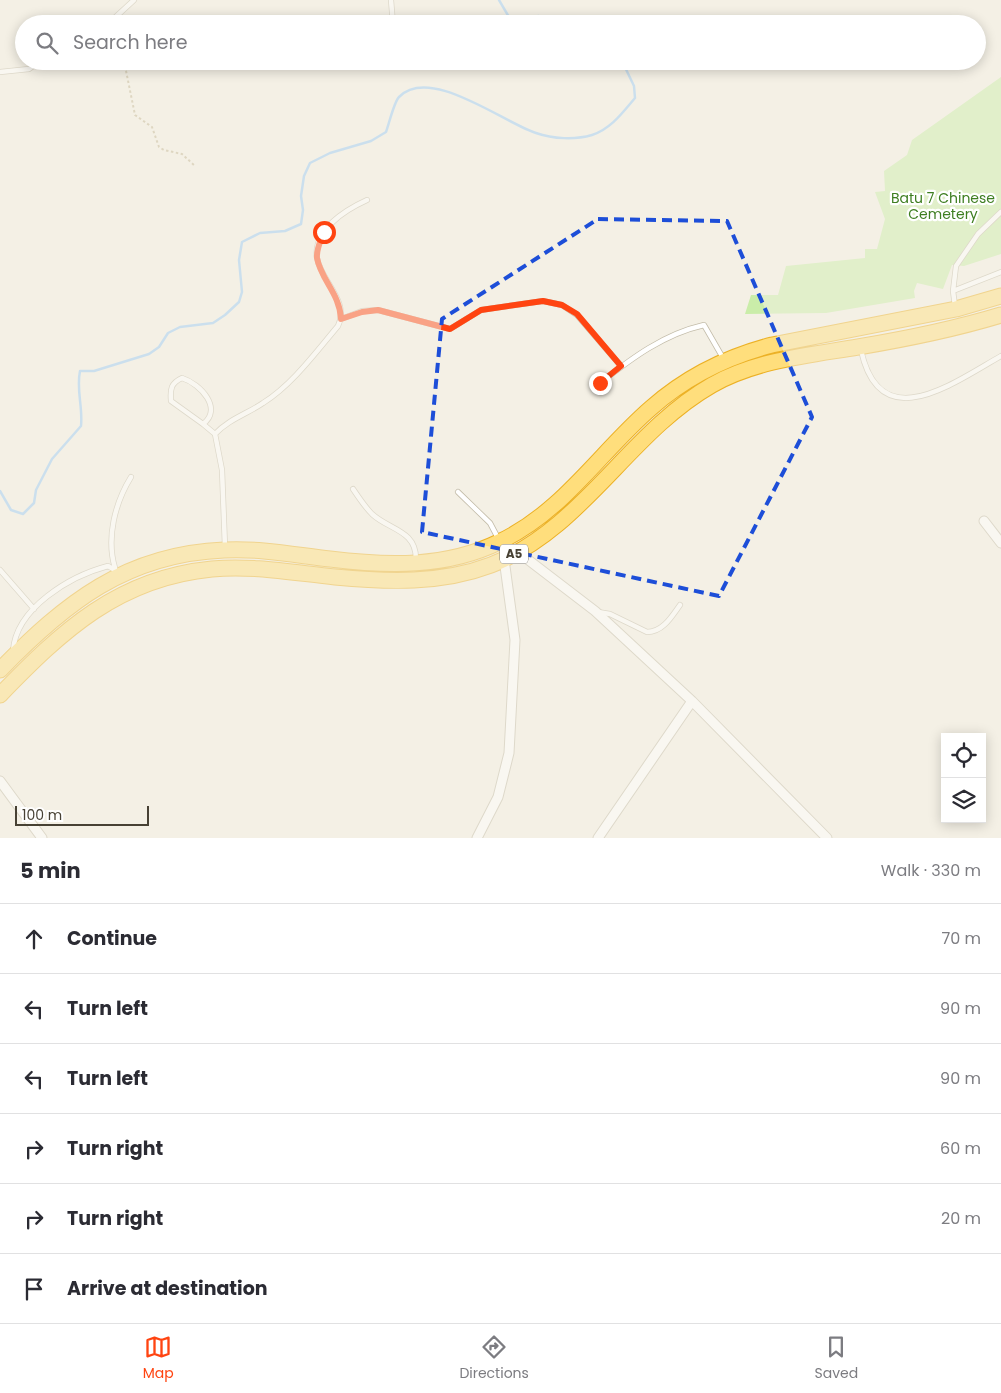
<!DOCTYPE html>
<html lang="en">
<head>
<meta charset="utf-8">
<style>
  body { margin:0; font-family:Poppins,sans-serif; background:#f7f7f7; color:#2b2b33 }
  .controls { position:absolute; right:15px; bottom:15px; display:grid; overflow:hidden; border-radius:0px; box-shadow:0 2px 12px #0003 }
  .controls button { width:45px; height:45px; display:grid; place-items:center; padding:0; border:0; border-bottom:1px solid #e1e1e2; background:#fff; color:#2b2b33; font:25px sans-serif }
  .scale { position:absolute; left:15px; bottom:12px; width:134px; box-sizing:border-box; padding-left:5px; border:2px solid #474134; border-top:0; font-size:14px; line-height:18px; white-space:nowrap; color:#474134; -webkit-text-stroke:4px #fff; paint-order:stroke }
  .stop { position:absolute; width:15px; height:15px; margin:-11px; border:4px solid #f41; border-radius:50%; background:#fff }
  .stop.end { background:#f41; border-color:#fff; box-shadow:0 1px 5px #0008 }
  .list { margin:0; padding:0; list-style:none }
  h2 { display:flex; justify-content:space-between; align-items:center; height:65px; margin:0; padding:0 20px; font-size:21px }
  h2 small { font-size:16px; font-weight:400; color:#7c7c81 }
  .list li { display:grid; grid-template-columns:32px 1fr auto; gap:15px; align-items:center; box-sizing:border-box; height:70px; padding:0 20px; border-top:1px solid #e1e1e2 }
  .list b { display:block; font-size:19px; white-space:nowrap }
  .list em { font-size:16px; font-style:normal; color:#7c7c81 }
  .icon { flex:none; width:28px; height:28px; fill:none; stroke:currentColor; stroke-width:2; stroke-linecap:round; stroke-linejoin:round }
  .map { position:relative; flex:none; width:1001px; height:838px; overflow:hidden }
  .search { position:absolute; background:#fff; box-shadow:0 2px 12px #0003; left:15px; right:15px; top:15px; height:55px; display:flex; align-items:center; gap:12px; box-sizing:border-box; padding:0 18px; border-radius:28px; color:#7c7c81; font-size:19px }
  .sheet { height:485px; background:#fff }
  nav { display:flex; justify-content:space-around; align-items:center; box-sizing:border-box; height:70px; border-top:1px solid #e1e1e2; background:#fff; font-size:14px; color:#7c7c81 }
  nav a { display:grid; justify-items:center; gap:2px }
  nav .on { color:#f41 }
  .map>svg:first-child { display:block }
  .green { fill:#caeda9 }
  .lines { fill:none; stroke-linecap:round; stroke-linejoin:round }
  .stream { stroke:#9acbf7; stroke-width:2.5 }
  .service-casing { stroke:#c3bca9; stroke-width:6 }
  .minor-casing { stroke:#c3bca9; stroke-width:11 }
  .trunk-casing { stroke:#ecb126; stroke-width:17 }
  .path { stroke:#c4b796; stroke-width:2; stroke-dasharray:2.5 2.5; stroke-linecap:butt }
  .service { stroke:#fff; stroke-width:4.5 }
  .minor { stroke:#fff; stroke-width:9 }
  .trunk { stroke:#ffde7c; stroke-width:15 }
  .route { stroke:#f41; stroke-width:6 }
  .marked { fill:none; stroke:#1d4ed8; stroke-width:4; stroke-dasharray:10 6; stroke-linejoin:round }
  .labels { text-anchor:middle; stroke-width:4.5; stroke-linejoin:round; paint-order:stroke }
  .shield { fill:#fff; stroke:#7e7a71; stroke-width:1 }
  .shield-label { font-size:12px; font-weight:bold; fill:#474134 }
  .park-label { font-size:14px; fill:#3e7e21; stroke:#fff }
</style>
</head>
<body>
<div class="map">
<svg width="1001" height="838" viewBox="0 0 1001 838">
  <rect width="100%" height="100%" fill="#f4f0e5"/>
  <path class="green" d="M1001,77V254L964,266L952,265L943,289L917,283L914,291L915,298L826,313L745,314L751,295H778L786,266L865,258V249H877L885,219L875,192L885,191L884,171L907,155L912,140Z"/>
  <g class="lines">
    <path class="stream" d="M499,0L509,17L533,19L538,16L562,24
      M0,491L11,510L23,514L34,503L36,490L52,459L81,426C83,406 76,390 80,371H94L149,354L159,347L168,333L180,327L213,323L225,315L239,302L242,292L239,260L242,242L260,233L285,231L301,224L303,210L301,196L304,176L310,163L330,153L371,141L386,132C389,124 394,102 399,97C430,65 504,123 536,133C553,139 575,140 592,135C611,129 623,112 635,98L634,86L622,61"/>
    <g class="service-casing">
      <path id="service" d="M391,0L393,24
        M108,24L134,0
        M0,72L29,69L40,61
        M953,291L956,266L978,234L1001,212
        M955,306L953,291L1001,272
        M341,319L362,311L378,310L450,329L481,310L543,301L562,305L577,315L621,366
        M861,350C880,438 953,383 1001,356
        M182,378C201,384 223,409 203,424L171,401C170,389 171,383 182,378Z
        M600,383C632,358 664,334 704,325L723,358
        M203,424L215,434
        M353,489C359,498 365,507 372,514C389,530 416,530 416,559
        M458,492L490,523L499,540
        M225,547L222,470L215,434C229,419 247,414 263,403C292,385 316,352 338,326C350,301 321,281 317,258C313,230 345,210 367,200
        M115,568C106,538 115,503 131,477
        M0,570L34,609
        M598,612L610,614L647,632C663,632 672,616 680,605
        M13,651C16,608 70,576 108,566L120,573"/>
    </g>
    <g class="minor-casing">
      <path id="minor" d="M984,521L1001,543
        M518,552L595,611L692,701L827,838
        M0,781L42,838
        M477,838L498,797L509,753L515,640L504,559
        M598,838L692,701"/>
    </g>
    <g class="trunk-casing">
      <path id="trunk" d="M0,670C65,603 126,554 224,550C259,548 295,555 330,559C387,566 446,568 499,542C563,512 600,452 651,408C687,376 726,357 772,345L956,309L1001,296
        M0,695C62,631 118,578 212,569C252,565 295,573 335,577C388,582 441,584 491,565C583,529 628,433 712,385C756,360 810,355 858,347C906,339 955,329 1001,315"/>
    </g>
    <path class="path" d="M124,61L135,115L152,127L159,147L164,150L182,154L195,166"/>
    <use href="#service" class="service"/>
    <use href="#minor" class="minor"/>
    <use href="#trunk" class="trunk"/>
  </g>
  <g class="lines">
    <path class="route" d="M324,232C321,240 316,249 317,258C321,280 340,294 341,319L362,312L378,310L450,329L481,310L543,301L562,305L577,314L621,366L600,383"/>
  </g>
  <path d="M0 0H1001V838H0ZM598,219L727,221L812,417L719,596L422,532L442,319Z" fill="#f4f0e5" fill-opacity=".55" fill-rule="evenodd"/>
  <path class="marked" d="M598,219L727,221L812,417L719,596L422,532L442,319Z"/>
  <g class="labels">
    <rect class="shield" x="500" y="544.5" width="28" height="19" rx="4"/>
    <g class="shield-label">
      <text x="514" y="558">A5</text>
    </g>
    <g class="park-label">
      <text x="943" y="203">Batu 7 Chinese<tspan x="943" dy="16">Cemetery</tspan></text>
    </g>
  </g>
</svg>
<div class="controls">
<button><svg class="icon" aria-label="locate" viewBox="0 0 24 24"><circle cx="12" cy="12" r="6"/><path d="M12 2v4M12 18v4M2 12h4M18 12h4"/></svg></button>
<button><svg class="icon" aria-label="layers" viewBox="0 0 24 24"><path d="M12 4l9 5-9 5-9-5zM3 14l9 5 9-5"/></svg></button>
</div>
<div class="scale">100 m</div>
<div class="stop" style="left:324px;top:232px"></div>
<div class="stop end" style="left:600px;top:383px"></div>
<div class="search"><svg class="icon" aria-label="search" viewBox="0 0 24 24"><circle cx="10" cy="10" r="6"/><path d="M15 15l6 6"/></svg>Search here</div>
</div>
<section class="sheet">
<h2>5 min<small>Walk · 330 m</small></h2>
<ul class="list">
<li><svg class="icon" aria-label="ahead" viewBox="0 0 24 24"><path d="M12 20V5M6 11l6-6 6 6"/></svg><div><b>Continue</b></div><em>70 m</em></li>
<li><svg class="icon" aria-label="left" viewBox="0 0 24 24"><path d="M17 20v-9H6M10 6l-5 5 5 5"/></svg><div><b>Turn left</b></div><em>90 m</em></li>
<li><svg class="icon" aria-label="left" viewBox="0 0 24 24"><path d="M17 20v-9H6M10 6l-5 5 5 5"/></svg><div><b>Turn left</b></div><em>90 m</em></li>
<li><svg class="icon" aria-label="right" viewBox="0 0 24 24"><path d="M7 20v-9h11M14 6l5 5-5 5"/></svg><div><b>Turn right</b></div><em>60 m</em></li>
<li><svg class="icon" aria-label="right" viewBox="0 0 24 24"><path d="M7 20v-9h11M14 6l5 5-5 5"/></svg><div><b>Turn right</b></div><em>20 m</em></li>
<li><svg class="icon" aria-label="arrive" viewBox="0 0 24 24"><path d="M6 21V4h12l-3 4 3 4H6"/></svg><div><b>Arrive at destination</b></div></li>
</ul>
</section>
<nav>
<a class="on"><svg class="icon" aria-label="map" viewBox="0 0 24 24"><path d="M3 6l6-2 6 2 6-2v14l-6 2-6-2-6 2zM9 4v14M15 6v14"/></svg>Map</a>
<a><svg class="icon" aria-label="directions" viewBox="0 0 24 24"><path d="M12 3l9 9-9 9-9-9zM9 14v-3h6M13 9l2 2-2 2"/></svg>Directions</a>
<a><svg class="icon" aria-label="saved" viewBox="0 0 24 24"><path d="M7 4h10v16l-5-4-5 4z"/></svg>Saved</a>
</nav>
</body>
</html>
